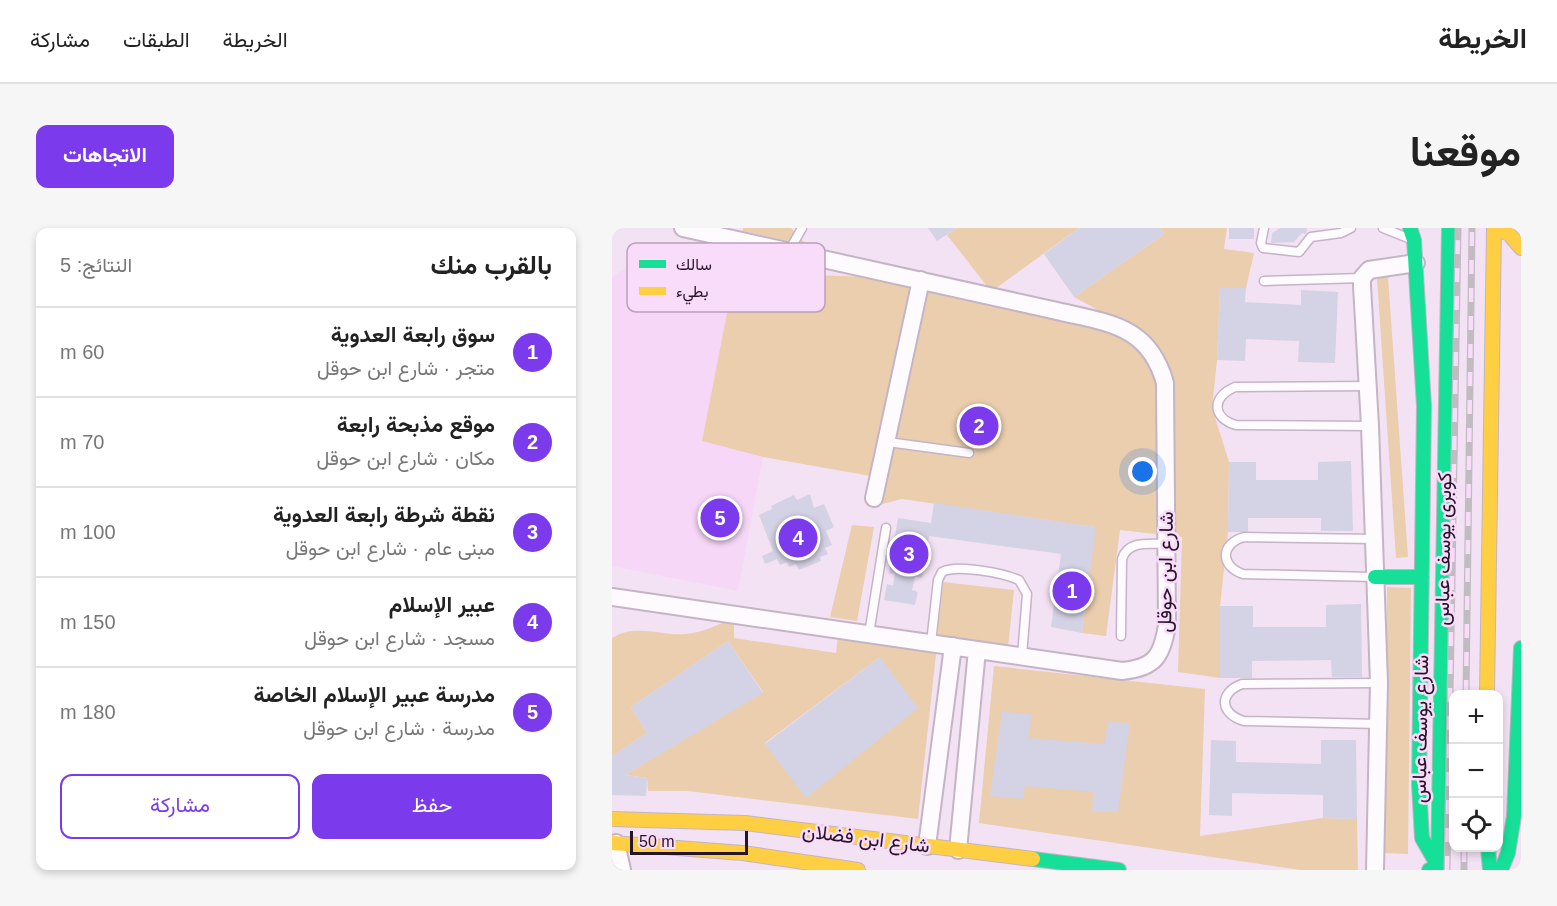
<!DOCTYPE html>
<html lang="ar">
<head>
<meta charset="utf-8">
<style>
  body { margin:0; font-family:Helvetica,Vazirmatn,sans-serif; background:#f6f6f6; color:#222; direction:rtl }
  .controls { position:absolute; right:18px; bottom:18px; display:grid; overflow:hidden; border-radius:12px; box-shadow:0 3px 9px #0003 }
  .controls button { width:54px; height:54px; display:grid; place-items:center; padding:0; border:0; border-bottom:2px solid #e0e0e0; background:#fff; color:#222; font:30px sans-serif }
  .scale { position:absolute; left:18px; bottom:15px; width:118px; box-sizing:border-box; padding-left:6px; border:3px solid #261528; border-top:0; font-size:16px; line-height:21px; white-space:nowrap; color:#261528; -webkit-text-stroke:4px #f9dbfa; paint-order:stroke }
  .you { position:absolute; left:531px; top:244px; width:21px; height:21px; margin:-15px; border:4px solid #fff; border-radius:50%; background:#1a73e8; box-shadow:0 0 0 9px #1a73e833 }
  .badge { display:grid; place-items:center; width:39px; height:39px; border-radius:50%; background:#7c3aed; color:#fff; font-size:20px; font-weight:700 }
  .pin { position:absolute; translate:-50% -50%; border:3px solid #fff; box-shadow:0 2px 6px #0006 }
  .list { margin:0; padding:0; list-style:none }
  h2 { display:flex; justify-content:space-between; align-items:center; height:78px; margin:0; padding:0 24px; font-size:26px }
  h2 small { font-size:20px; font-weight:400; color:#767676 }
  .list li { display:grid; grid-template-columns:39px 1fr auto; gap:18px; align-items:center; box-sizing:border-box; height:90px; padding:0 24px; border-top:2px solid #e0e0e0 }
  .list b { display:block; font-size:22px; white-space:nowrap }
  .list p { margin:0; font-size:20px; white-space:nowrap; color:#767676 }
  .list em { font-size:20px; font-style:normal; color:#767676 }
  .actions { display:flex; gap:12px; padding:18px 24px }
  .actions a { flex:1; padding:14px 0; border:2px solid #7c3aed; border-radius:12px; text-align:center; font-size:21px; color:#7c3aed }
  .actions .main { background:#7c3aed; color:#fff }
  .icon { flex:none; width:33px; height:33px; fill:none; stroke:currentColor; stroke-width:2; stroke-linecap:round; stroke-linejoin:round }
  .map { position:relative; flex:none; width:909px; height:642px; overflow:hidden; direction:ltr; border-radius:12px }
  header { display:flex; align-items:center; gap:36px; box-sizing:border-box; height:84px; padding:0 30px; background:#fff; border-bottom:2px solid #e0e0e0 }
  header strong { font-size:28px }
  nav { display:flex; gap:33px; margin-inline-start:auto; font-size:21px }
  .intro { display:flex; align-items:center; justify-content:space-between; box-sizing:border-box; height:144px; padding:0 36px }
  h1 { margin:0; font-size:42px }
  .button { padding:15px 27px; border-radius:12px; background:#7c3aed; color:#fff; font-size:21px; font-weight:700 }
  main { display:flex; gap:36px; padding:0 36px }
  aside { flex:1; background:#fff; border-radius:12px; box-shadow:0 3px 9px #0003 }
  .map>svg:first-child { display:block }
  .built { fill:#f7d7f8 }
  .green { fill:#eaceae; fill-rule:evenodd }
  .building { fill:#d4d2e5 }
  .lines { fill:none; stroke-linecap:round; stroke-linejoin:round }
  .lane-casing { stroke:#c4b4c5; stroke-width:11 }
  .street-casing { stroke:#c4b4c5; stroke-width:20 }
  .fast-casing { stroke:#c4b4c5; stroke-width:16 }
  .slow-casing { stroke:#c4b4c5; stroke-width:16 }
  .lane { stroke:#fdfbfd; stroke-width:8 }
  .street { stroke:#fdfbfd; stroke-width:16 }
  .fast { stroke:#16e098; stroke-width:14 }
  .slow { stroke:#ffcf43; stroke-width:14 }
  .rail-casing { stroke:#c1bcc1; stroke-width:7 }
  .rail { stroke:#f9dbfa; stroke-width:4.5; stroke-dasharray:14; stroke-linecap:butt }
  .labels { text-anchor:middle; stroke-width:5; stroke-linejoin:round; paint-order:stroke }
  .street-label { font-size:20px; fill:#261528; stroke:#f9dbfa }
  .key { fill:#f9dbfa; stroke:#baa0bb; stroke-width:1.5 }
  .key-label { font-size:16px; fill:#261528 }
</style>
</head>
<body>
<header>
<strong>الخريطة</strong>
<nav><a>الخريطة</a><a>الطبقات</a><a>مشاركة</a></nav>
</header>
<div class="intro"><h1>موقعنا</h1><a class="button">الاتجاهات</a></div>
<main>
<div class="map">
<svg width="909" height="642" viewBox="0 0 909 642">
  <rect width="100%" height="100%" fill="#f3e2f3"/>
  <path class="built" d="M57,29L123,44L90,213L151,229L126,363L0,338V49L14,40Z"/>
  <path class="green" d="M131,0H179L195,17L131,3Z
    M345,0H467L380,63L486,82L462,69L552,6L548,0H615L612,21L642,25L634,60H608L605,132L600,180L617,234L616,304L608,378V450L566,444L570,309L508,302L494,408L470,405L483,299L290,271L259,279L254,277L259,248L151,229L90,213L123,44L311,51L378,62L335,7Z
    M776,49L796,329L784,330L765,50Z
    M240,297L262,299L245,393L218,389Z
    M331,354L402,362L396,419L325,410Z
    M775,359L799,360L796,626L772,625Z
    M122,390V410L224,425L226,407L324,426L306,591L76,563H36L35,550L13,547L151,464L116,413L19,479L35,505L0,528V410C24,395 48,408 73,406C91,405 106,396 122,390ZM268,429L194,569L153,515Z
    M382,438L593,461L588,608L711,590L745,591L746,642H689L367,595Z"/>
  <path class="building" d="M316,0H345L325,13Z
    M467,0H548L552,6L462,69L432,26Z
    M617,0H642V11H617Z
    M668,0H695L694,6L690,5L682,14L659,15L660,5Z
    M608,59L634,60L633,74L689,77V62L726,64L723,135L686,134L687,113L634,111L633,133L605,132Z
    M739,233L741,303H709V290H636V304H616L617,234H644V252H706V234Z
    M198,266L202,280L212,276L222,299L214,303L220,317L213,320L216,326L208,329L209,333L187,342L184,336L177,339L175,334L168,337L165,331L153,336L150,328L161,323L147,287L160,281L159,278L182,267L185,272Z
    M322,275L484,299L470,405L439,399L449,326L317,308L310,350L303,349L300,362L306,364L303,377L272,372L275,356L281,358L283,346L277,345L286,290L319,295Z
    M749,376L750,449H720L719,432L640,433V450H608V378H641V399H714V377Z
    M116,413L151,465L13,547L35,550L34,568L0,567V528L35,505L19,479Z
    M268,429L306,480L194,570L153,516Z
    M390,484L420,486L416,510L492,516L496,494L518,495L506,584H480L481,564L413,558L411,571L378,568Z
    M599,512L624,513V534L709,536V512H744L745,591L711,590V567L620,565V588L597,587Z"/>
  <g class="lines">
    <g class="lane-casing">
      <path id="lane" d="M652,0L649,15L651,20L687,24L699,9L729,5L739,0
        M771,0L796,10
        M177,23L190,0
        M652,53L750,50
        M756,158L623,159C599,169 600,190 624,197L758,198
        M276,214L357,225
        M761,349L631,346C608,338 608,316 632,309L762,311
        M257,406L274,300
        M509,408L510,331C516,312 537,316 554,316
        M319,415L326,352L330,344C345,336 391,345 407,352L415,366L410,428
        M767,455L630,456C606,465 608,486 632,493L767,496"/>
    </g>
    <g class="street-casing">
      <path id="street" d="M262,270L309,52
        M0,369L510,443C543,440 550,428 555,397L553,155C537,97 496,95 445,83L71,0
        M4,615L10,642
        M315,618L341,418
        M346,622L365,422
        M763,642L767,455L758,198L750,58V50L757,42L804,35"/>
    </g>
    <g class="fast-casing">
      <path id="fast" d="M798,0L802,12L812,178L807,557L810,610L826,638L817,642
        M763,349H810
        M876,620L878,642
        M421,631L507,642
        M826,637L837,0
        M889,642L896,625L902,588L909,420"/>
    </g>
    <g class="slow-casing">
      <path id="slow" d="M886,0L897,6L909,20
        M875,466L882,0
        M0,591L133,595L421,631
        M0,615L131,625L246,642"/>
    </g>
    <use href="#lane" class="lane"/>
    <use href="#street" class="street"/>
    <use href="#fast" class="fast"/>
    <use href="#slow" class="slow"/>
    <g class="rail-casing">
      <path id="rail" d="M854,466L860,0
        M852,620V642
        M835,642L846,0"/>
    </g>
    <use href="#rail" class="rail"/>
  </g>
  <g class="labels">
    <g class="street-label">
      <text transform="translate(831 321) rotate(-89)" y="7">كوبرى يوسف عباس</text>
      <text transform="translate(553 344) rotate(-89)" y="7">شارع ابن حوقل</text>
      <text transform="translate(808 501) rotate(-89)" y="7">شارع يوسف عباس</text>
      <text transform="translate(254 610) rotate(7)" y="7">شارع ابن فضلان</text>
    </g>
  </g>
  <rect x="15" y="15" width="198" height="69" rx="9" class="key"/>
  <rect x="27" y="32" width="27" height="8" fill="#16e098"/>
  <rect x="27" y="59" width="27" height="8" fill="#ffcf43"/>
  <g class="key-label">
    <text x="64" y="42">سالك</text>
    <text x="64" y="69">بطيء</text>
  </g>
</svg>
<div class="controls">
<button>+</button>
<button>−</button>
<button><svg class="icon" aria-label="locate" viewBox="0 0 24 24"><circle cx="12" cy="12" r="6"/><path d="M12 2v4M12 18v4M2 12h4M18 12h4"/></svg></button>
</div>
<div class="scale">50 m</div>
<div class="you"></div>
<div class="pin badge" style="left:460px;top:363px">1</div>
<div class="pin badge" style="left:367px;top:198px">2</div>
<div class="pin badge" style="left:297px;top:326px">3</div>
<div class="pin badge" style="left:186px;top:310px">4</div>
<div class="pin badge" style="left:108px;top:290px">5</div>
</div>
<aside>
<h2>بالقرب منك<small>النتائج: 5</small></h2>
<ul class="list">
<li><span class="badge">1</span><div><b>سوق رابعة العدوية</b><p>متجر · شارع ابن حوقل</p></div><em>60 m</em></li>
<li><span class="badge">2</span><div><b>موقع مذبحة رابعة</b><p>مكان · شارع ابن حوقل</p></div><em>70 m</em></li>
<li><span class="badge">3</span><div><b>نقطة شرطة رابعة العدوية</b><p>مبنى عام · شارع ابن حوقل</p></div><em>100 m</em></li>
<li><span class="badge">4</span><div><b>عبير الإسلام</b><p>مسجد · شارع ابن حوقل</p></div><em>150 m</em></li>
<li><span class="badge">5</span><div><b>مدرسة عبير الإسلام الخاصة</b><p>مدرسة · شارع ابن حوقل</p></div><em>180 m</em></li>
</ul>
<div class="actions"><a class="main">حفظ</a><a>مشاركة</a></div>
</aside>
</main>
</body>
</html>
